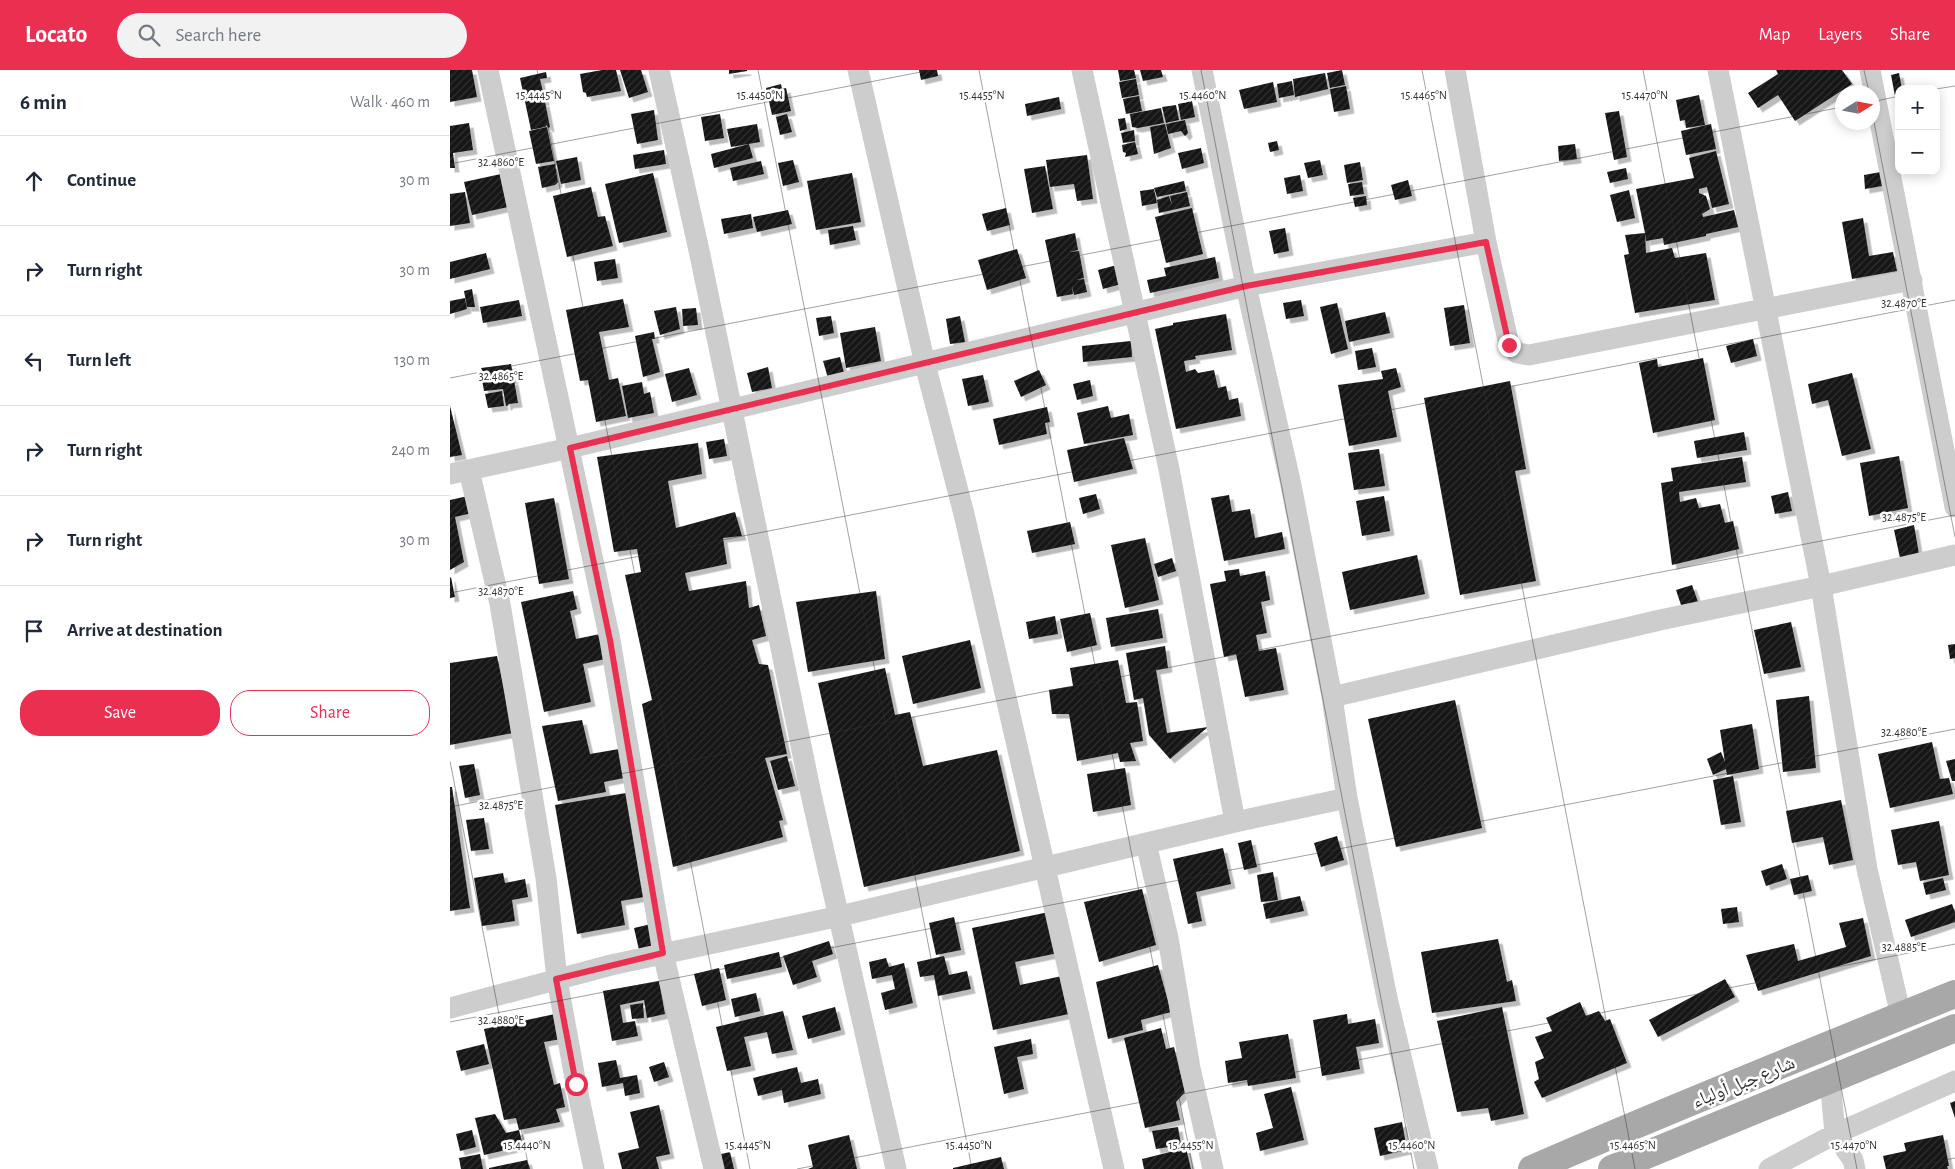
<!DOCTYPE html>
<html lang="en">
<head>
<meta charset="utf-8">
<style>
  body { margin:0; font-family:"Alegreya Sans","Noto Naskh Arabic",sans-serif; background:#f2f2f3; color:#1f2937 }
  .controls { position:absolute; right:15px; top:15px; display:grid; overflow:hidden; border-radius:10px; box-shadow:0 2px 12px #0003 }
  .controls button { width:45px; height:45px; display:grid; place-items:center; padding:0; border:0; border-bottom:1px solid #e0e1e3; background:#fff; color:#1f2937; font:25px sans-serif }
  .compass { position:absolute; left:1385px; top:15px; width:45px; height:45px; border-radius:50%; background:#fff; box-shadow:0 2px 12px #0003; rotate:79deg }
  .stop { position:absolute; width:15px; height:15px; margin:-11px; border:4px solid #ea2f50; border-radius:50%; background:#fff }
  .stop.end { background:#ea2f50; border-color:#fff; box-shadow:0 1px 5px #0008 }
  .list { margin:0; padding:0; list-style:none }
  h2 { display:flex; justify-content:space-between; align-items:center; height:65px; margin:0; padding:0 20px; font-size:21px }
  h2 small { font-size:16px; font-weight:400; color:#747a83 }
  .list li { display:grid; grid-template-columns:32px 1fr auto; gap:15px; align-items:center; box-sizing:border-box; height:90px; padding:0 20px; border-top:1px solid #e0e1e3 }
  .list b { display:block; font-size:19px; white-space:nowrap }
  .list em { font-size:16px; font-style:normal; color:#747a83 }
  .actions { display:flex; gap:10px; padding:15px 20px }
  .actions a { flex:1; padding:11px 0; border:1px solid #ea2f50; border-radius:20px; text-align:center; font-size:18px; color:#ea2f50 }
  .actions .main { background:#ea2f50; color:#fff }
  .icon { flex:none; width:28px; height:28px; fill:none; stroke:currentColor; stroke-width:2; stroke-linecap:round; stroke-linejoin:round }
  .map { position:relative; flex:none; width:1505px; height:1099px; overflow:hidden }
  header { display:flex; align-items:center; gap:30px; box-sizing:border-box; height:70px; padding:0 25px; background:#ea2f50; color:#fff }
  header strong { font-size:24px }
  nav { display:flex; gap:28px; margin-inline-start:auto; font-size:18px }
  .search { width:350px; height:45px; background:#f2f2f3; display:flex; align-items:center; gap:12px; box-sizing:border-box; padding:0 18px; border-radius:28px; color:#747a83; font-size:19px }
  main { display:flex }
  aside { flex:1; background:#fff }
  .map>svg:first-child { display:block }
  .building { fill:url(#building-hatch); filter:url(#shadow) }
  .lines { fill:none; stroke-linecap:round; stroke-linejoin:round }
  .minor { stroke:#cdcdcd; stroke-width:21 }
  .primary { stroke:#a8a8a8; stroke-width:28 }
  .route { stroke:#ea2f50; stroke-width:6 }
  .ticks { fill:none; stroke:#303030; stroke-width:1; stroke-opacity:0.45 }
  .labels { text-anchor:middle; stroke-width:5; stroke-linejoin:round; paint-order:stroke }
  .street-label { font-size:19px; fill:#303030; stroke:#fff }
  .ticks-label { font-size:12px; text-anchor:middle; fill:#303030; stroke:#fff; stroke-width:5; stroke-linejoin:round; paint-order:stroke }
</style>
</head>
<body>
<header>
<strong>Locato</strong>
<div class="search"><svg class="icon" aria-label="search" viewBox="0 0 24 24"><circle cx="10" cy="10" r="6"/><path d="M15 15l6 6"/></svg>Search here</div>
<nav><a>Map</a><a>Layers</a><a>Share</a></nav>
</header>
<main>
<aside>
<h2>6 min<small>Walk · 460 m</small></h2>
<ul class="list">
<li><svg class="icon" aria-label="ahead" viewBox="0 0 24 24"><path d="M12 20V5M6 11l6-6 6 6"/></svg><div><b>Continue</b></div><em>30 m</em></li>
<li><svg class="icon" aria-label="right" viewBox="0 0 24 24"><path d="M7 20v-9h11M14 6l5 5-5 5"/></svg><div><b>Turn right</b></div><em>30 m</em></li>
<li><svg class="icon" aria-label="left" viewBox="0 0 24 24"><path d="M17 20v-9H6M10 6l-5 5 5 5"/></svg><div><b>Turn left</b></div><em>130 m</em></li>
<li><svg class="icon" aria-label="right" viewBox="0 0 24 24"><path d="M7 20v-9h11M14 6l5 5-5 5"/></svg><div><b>Turn right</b></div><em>240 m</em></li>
<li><svg class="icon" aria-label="right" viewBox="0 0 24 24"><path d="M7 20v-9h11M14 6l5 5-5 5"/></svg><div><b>Turn right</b></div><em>30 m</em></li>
<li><svg class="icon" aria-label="arrive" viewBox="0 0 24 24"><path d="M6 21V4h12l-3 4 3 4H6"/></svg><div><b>Arrive at destination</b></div></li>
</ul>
<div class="actions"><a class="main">Save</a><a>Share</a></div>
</aside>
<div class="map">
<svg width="1505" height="1099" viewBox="0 0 1505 1099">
  <defs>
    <pattern id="building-hatch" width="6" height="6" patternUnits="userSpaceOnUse" patternTransform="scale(1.25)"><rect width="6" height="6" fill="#171717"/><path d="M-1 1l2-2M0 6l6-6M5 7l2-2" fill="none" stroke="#303030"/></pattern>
    <filter id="shadow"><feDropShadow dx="4.5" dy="4.5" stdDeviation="0" flood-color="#0004"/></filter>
  </defs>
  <rect width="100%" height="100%" fill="#fff"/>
  <path class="building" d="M0,0H22L27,27L0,32Z
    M152,0H166L171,21L137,27L136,23L133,22L130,4Z
    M170,0H191L198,22L179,28Z
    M279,0H297V1L279,4Z
    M469,0H487L488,6L471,10Z
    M668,0H684L686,8L670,11Z
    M690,0H711L713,7L693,11Z
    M892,0L895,15L880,18L877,3Z
    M1326,0H1392L1402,14L1345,51L1328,25L1308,38L1298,23L1328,4Z
    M96,2L97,8L90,9L95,31L85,33L95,32L100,57L98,58L97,55L95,57L81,60L70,8Z
    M875,3L878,19L845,27L843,9Z
    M1449,3L1452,19H1449V25L1445,26L1441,5Z
    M686,9L689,25L672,28L669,12Z
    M842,11L844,25L829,28L827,14Z
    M823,12L827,32L794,39L789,20Z
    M331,14L332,19L336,18L341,41L322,45L316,18Z
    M896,16L900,39L884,42L880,19Z
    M1249,25L1255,55L1236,58L1235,50L1230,51L1226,30Z
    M689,26L692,41L676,44L673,29Z
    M609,27L611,39L577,46L575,34Z
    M742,31L745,47L731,50L728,34Z
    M726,35L729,50L716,53L712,37Z
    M711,38L714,53L688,58L682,57L680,44Z
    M204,40L208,70L187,74L181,44Z
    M1169,41L1177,87L1164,90L1155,43Z
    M270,44L274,68L255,71L251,47Z
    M337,44L342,62L330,65L326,47Z
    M675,48L677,59L670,61L668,49Z
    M735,50L738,63L735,66L731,61L718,64L716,54Z
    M19,53L23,80L3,83L5,98H0V56Z
    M307,54L310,72L281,77L277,59Z
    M715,54L721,78L704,84L700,57Z
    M1261,54L1266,79L1236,85L1231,61Z
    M97,57L104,91L86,94L79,61Z
    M684,60L685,71L673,73L671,63Z
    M827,71L829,80L820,82L818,73Z
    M685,72L688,84L675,87L676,83L673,82L672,75Z
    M299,74L303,88L264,98L261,84Z
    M1125,74L1127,89L1109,91L1108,76Z
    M751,78L754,93L732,99L728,83Z
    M214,80L216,94L185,99L183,85Z
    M1266,81L1279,134L1262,138L1257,117L1249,119V123L1256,126L1260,139L1252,144L1253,147L1284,140L1288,157L1256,164V166L1214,175L1213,168L1196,171L1195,163L1196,183L1222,178L1225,188L1256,183L1265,230L1185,243L1174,185L1179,184L1175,165L1195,163L1186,119L1244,108L1239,88Z
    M637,85L643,129L627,131L624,114L600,117L596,90Z
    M127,87L131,110L111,114L106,91Z
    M343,90L349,112L333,116L328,93Z
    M870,90L873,105L858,108L854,93Z
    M311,91L314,104L283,111L280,98Z
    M910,92L913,110L897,113L894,95Z
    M105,94L108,112L105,115L92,118L88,97Z
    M595,96L603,139L582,143L574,99Z
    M1176,98L1178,109L1160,113L1157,102Z
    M1436,101L1438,115L1415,119L1414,105Z
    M203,103L217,162L169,173L155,114Z
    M402,103L411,152L366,160L357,111Z
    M51,104L58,137L22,145L14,112Z
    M850,105L853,121L837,124L834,108Z
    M958,110L962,126L945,130L941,115Z
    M734,111L736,121L707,127L704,118Z
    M912,112L914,124L900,126L898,114Z
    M141,117L148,147L155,146L163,176L117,187L103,126Z
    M704,119L707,133L692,136L690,121Z
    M1179,120L1185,148L1167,152L1160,125Z
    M15,122L20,153L0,156V124Z
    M737,122L740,136L709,143L707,130L719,126L722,135L720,126Z
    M916,126L917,135L905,137L903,128Z
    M556,138L560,155L537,161L532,144Z
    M742,138L753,184L716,193L705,147Z
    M338,140L342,154L307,162L303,147Z
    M301,144L303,158L274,164L271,149Z
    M1413,148L1419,186L1443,182L1447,201L1402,209L1392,152Z
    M403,156L406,170L380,175L378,160Z
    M835,158L839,181L824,184L819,161Z
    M625,163L628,180L619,182L629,181L634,208L626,210L634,209L637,222L624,225L622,216L623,224L607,227L595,170Z
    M567,179L576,208L537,220L528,190Z
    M36,183L40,199L0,209V192Z
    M765,187L769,208L700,223L697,210L716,206L714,198Z
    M165,189L168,208L147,211L144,192Z
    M667,195L671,214L653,219L648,200Z
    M22,219L25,237H17L14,221Z
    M15,228L17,239L0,244V231Z
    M173,229L179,257L149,262L159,310L168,308L176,346L146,352L138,310L130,311L116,240Z
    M69,230L72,246L33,253L30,237Z
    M851,230L854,246L836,249L833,233Z
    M887,233L898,279L881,284L870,237Z
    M1014,235L1020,273L1000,276L994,238Z
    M226,237L230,259L210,265L204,241Z
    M246,238L248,255L233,256L232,239Z
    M935,242L940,263L899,272L895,251Z
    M776,244L782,280L745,286L746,289L734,291L736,302L745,299L748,303L764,300L768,318L776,316L779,330L788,328L791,346L726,359L705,259L723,255V253Z
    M381,246L384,263L369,266L366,248Z
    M510,246L515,272L500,274L496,249Z
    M425,257L431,291L396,298L390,263Z
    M204,262L205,269H202L210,302L193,307L185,266Z
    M1303,269L1307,286L1281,293L1276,276Z
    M681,271L682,287L633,292L632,276Z
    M922,278L926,297L908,300L905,281Z
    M390,287L396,311L380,315L373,291Z
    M1253,288L1265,350L1203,363L1189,293L1207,289L1208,297Z
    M61,294L64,309L47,313L64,310L68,333L58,334L59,335L56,336L53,319L34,321L31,304L33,303L31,298Z
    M318,297L322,318L302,322L297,303Z
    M239,298L247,325L222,332L215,304Z
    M946,298L951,317L938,321L947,367L899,376L888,315L933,309L931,301Z
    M589,300L596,315L571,327L564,311Z
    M1402,303L1421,379L1392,386L1378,330L1362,334L1358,314Z
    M533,305L539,332L518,336L512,309Z
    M640,310L643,326L627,330L623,314Z
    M1060,311L1076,399L1065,401L1086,511L1010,525L974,328Z
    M192,312L194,324L200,322L204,343L178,348L172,316Z
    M52,321L54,336L38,338L35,324Z
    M0,336L12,385L0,387Z
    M658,336L661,348L679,344L683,365L634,374L627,343Z
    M597,337L600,352L595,353L597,364L549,375L543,349Z
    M1294,362L1297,380L1247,388L1244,371Z
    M674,368L683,399L624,412L617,380Z
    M274,369L277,386L259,389L256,372Z
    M248,373L252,404L218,411L226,458L285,442L292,466L273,468L277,494L235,503L239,521L296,511L299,538L309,535L316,566L302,570L309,594L318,595L337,684L315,688L333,750L329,751L333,767L223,797L192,634L202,630L175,505L191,502L187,479L164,482L147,387Z
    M929,379L935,416L904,420L898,383Z
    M1449,386L1458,438L1419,446L1410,393Z
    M1292,387L1296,412L1229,422L1230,432L1246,428L1249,438L1270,434L1275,453L1283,451L1289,479L1222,495L1211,413L1223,411L1221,398Z
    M1338,422L1342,441L1325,444L1321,426Z
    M646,424L650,439L633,444L629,428Z
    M779,425L782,442L800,439L805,468L832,462L835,479L774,491L761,428Z
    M18,426L22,443L5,447L14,492L0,500V430Z
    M934,426L940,461L912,466L906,431Z
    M104,428L119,509L89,514L75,433Z
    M620,452L625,474L582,483L577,461Z
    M1464,455L1469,484L1450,488L1444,460Z
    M695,468L709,530L675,538L661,475Z
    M967,485L975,524L900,540L892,502Z
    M722,488L726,501L708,507L704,494Z
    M789,499L790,506L815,501L820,530L811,532L817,563L806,565L809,581L826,578L834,620L795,627L786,584L774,587L760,514L776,511L774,501Z
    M1,507L5,527L0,528V508Z
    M1242,515L1248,532L1232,538L1226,520Z
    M123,521L127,539L120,541L126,569L150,564L155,589L133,594L141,632L94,642L71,532Z
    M426,521L435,589L358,602L346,532Z
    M708,539L713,568L661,577L656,548Z
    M640,543L647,575L617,582L610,549Z
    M605,546L608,564L579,569L576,552Z
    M1341,552L1351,597L1314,604L1304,560Z
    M520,570L531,618L463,634L452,586Z
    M1505,574V588L1500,589L1498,575Z
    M715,576L718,598L706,600L717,663L758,657L720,689L699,665L693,628L684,630L676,583Z
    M47,586L63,663L0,675V593Z
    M668,590L676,633L687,632L693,671L680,673L686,691L670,692L668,683L627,691L619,644H602L599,620L623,616L620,598Z
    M435,598L445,645L460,642L473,696L547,680L570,781L414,817L368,613Z
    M1359,626L1366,698L1333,702L1326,630Z
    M1005,630L1032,758L946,777L918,649Z
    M132,650L140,684L169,679L174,708L154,712L156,722L108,731L92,656Z
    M1302,654L1309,699L1277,705L1276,699L1263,705L1257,689L1271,682L1275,692L1270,660Z
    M1482,672L1490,709L1499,708L1503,724L1440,738L1428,684Z
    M337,686L345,716L328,720L320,691Z
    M1505,689V711H1502L1496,691Z
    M24,694L30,725L15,728L9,696Z
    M675,698L681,735L643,742L637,704Z
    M1283,706L1291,752L1271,755L1263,710Z
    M0,717H2L20,838L0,841Z
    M176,723L194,827L171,831L175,855L127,864L105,735Z
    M1391,730L1403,790L1379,795L1373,767L1342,773L1336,741Z
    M34,748L39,779L21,781L16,750Z
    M1489,751L1499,805L1470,811L1466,792L1448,795L1441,760Z
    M887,766L894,790L871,797L864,773Z
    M801,770L807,797L794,800L788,773Z
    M773,778L781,814L746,822L752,851L738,854L723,789Z
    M1332,794L1337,809L1316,816L1311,801Z
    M823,802L828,830L811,832L807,805Z
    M53,803L55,813L75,809L78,827L62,830L65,851L32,856L24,808Z
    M1358,805L1362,821L1344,825L1340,809Z
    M1493,808L1496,820L1476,825L1473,813Z
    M692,819L706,875L649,892L634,832Z
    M850,826L854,841L816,849L813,834Z
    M1502,834L1505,842V852L1461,867L1455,850Z
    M1287,837L1289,852L1273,854L1271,839Z
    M599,842L608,883L565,892L570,915L612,906L619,944L543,960L522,858Z
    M504,847L511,880L486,885L479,853Z
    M1413,848L1421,886L1308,921L1296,885L1344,874L1348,891L1396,877L1389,853Z
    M201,854L206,876L189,880L184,858Z
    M1048,869L1057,912L1062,910L1066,931L982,943L971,882Z
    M379,871L383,884L362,891L367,907L343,915L333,886Z
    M329,882L332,897L277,909L274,895Z
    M494,886L499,905L517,901L521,919L488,926L484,905L470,907L467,892Z
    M436,888L439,897L454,893L463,933L435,940L431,923L445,919L442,905L422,909L419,892Z
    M708,895L721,942L691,950L693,960L658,969L646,912Z
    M269,898L276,930L252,936L244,904Z
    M1275,909L1285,927L1208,967L1199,950Z
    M209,911L215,944L197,948L194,930L170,935L173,953L185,951L188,966L162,971L153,921Z
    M306,923L310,941L285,947L281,929Z
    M1130,932L1136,946L1149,941L1155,951L1160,949L1177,993L1092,1028L1084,1012L1089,1009L1085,992L1094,988L1085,967L1102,961L1096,948Z
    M193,933L194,948L182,949L180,935Z
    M385,937L391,960L358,969L352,946Z
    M1052,937L1074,1044L1041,1051L1038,1038L1007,1042L987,951Z
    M333,941L343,980L322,984L317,962L294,967L301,996L277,1001L266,957Z
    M105,944L111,969L94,972L104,1015L110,1013L115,1037L106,1039L110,1052L69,1060L66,1048L54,1050L34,959Z
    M897,944L898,954L925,949L929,973L906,977L910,999L872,1006L863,950Z
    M711,958L716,979L724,977L735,1022L726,1032L730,1050L695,1058L674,968Z
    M838,964L846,1008L798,1016L797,1010L778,1013L775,991L792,988L789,972Z
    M581,969L583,984L567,987L574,1019L554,1024L544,977Z
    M34,974L39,994L11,1001L6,981Z
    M166,990L170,1008L187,1005L190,1023L175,1026L173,1013L152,1017L148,993Z
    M214,992L219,1007L204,1012L199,997Z
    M347,997L351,1013L368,1009L371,1024L334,1033L332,1020L308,1026L303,1008Z
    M841,1017L854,1070L810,1081L806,1063L823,1058L814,1024Z
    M1505,1031V1048L1500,1033Z
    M209,1035L220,1084L206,1087L209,1099H172L168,1083L189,1078L180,1042Z
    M45,1044L56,1063L69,1060L73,1076L34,1085L25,1048Z
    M952,1052L957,1080L930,1086L924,1058Z
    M728,1057L731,1075L706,1079L702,1061Z
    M22,1060L26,1077L10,1081L6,1064Z
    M399,1065L407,1099H358L363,1097L358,1075Z
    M1493,1065L1499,1096H1497L1498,1099H1436L1433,1086L1456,1081L1454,1073Z
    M736,1078L741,1099H694L692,1089Z
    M280,1082L284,1099H273L271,1084Z
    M30,1084L33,1099H11L9,1088Z
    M551,1087L554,1099H503V1098Z
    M77,1090L80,1099H39V1098Z"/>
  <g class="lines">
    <path class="minor" d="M38,0L160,570L213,883L264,1099
      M209,0L250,185L361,724L446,1099
      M408,0L475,294L514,444L664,1099
      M632,0L719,399L785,752
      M752,0L796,216L841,415L882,627L897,728L937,928L978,1099
      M1005,0L1036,172L1059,275L1067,283L1079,285L1462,210
      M1268,0L1371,516L1417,799L1451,946
      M1420,0L1505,437
      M19,400L50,534L96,808L107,909L126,1014L144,1099
      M0,404L120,378L796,216L1036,172
      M882,627L1210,550L1371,516L1505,485
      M696,773L718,868L740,998L763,1099
      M0,938L161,895L390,846L785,752L897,728
      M1380,1009L1385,1064L1403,1090L1405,1099
      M1319,1099L1385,1064L1505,1011"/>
    <path class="primary" d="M1082,1099C1222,1038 1364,981 1505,924
      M1162,1099L1505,958"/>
  </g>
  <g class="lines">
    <path class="route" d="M126,1014L106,909L213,883L160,570L120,378L796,216L1036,172L1059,275"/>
  </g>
  <path class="ticks" d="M87,0L300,1099M308,0L522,1099M529,0L743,1099M751,0L964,1099M972,0L1185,1099M1193,0L1407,1099M1414,0L1419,22M1486,19L1505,16M1422,32L1449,26M1422,42L1505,467M0,94L481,0M0,308L1392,37M0,523L1505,230M0,691L79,1099M0,737L1505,445M0,952L1505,659M347,1099L1505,874M1451,1099L1505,1088"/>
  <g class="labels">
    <g class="street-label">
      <text transform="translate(1293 1011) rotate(-22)" y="7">شارع جبل أولياء</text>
    </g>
  </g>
  <g class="ticks-label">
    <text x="89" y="29">15.4445°N</text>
    <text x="310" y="29">15.4450°N</text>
    <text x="532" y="29">15.4455°N</text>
    <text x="753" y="29">15.4460°N</text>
    <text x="974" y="29">15.4465°N</text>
    <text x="1195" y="29">15.4470°N</text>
    <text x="51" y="96">32.4860°E</text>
    <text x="1454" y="237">32.4870°E</text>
    <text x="51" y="310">32.4865°E</text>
    <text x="1454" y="451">32.4875°E</text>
    <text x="51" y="525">32.4870°E</text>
    <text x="1454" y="666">32.4880°E</text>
    <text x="51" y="739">32.4875°E</text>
    <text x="1454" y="881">32.4885°E</text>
    <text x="51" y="954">32.4880°E</text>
    <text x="77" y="1079">15.4440°N</text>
    <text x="298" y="1079">15.4445°N</text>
    <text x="519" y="1079">15.4450°N</text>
    <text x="741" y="1079">15.4455°N</text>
    <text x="962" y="1079">15.4460°N</text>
    <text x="1183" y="1079">15.4465°N</text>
    <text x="1404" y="1079">15.4470°N</text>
  </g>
</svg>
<div class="controls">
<button>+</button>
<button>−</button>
</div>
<svg class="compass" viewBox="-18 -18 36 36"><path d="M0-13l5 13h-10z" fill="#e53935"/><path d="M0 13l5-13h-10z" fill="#747a83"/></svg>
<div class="stop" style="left:126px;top:1014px"></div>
<div class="stop end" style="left:1059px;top:275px"></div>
</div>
</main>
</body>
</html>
